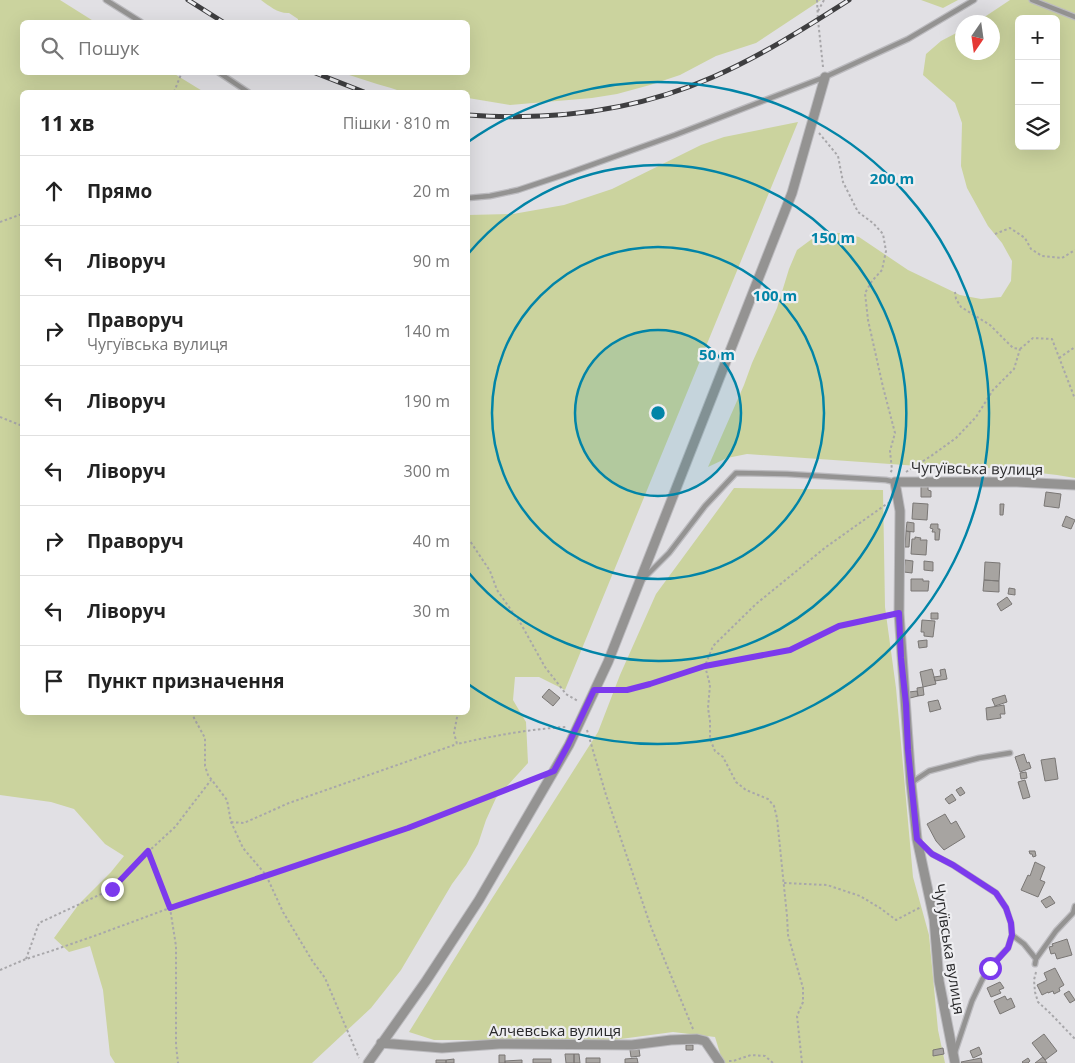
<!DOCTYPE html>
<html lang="uk">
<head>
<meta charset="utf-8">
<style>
  body { margin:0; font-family:"Open Sans",sans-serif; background:#f6f6f6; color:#222 }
  .controls { position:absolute; right:15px; top:15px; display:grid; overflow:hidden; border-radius:8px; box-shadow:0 5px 20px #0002 }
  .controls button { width:45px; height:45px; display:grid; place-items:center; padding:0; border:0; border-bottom:1px solid #e0e0e0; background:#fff; color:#222; font:25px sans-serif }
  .compass { position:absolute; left:955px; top:15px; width:45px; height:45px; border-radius:50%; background:#fff; box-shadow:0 5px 20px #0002; rotate:193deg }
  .stop { position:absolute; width:15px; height:15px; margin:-11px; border:4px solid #7c3aed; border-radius:50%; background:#fff }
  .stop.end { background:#7c3aed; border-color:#fff; box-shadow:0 1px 5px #0008 }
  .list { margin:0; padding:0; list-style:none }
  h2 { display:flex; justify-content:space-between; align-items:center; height:65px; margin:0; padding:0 20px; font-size:21px }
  h2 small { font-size:16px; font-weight:400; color:#767676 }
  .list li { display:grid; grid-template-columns:32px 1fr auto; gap:15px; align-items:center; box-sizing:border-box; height:70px; padding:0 20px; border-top:1px solid #e0e0e0 }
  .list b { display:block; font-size:19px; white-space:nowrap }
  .list p { margin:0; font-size:16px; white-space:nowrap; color:#767676 }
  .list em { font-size:16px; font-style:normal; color:#767676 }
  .icon { flex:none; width:28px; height:28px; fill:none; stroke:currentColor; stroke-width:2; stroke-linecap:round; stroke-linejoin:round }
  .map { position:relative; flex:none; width:1075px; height:1063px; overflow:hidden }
  .search { position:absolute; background:#fff; box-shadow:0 5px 20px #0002; left:20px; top:20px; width:450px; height:55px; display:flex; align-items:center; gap:12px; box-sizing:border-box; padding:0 18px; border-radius:8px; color:#767676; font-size:19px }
  .panel { position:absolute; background:#fff; box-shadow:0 5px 20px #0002; left:20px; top:90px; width:450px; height:625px; border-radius:8px }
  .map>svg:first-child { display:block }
  .green { fill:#cbd39e; fill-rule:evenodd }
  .building { fill:#a7a4a1; stroke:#7a7775 }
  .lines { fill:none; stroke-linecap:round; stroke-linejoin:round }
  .service-casing { stroke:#bcbbbf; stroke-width:7 }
  .minor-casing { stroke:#bcbbbf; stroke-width:11 }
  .path { stroke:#a8a7aa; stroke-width:2; stroke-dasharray:2.5 2.5; stroke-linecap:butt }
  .service { stroke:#949392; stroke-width:4.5 }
  .minor { stroke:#949392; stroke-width:9 }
  .rail-casing { stroke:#3e3e40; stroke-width:5 }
  .rail { stroke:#eeeef1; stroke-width:3; stroke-dasharray:9; stroke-linecap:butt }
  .route { stroke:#7c3aed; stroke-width:6 }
  .ring { fill:none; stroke:#0184a7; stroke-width:2.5 }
  .labels { text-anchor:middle; stroke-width:4.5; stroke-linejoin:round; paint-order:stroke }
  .street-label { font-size:15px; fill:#29292b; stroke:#eeeef1 }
  .centre { fill:#0184a7; stroke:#eeeef1; stroke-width:2.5 }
  .ring-label { font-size:15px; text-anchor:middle; font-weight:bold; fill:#0184a7; stroke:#eeeef1; stroke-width:4.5; stroke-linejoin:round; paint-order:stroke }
</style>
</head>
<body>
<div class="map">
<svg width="1075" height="1063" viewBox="0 0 1075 1063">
  <rect width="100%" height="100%" fill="#e1e0e4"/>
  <path class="green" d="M0,0H60L95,22H22V72L173,73L204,92H22V712H468V215L513,214L564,205L612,189L701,145L724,137L798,122L565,690L539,677H515L513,700L526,722L528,763L496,798L486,820L478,844L466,865L452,884L401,970L371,1008L312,1063H115L110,1055L103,990L90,946L69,952L54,938L79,904L111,872L124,856L105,844L74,809L51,802L0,795Z
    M261,0H821L756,43L716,56L680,75L650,85L617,94L592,98L510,105L468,98V92H403L391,88L377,84L343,73L468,72V22H298V19L289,13C279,14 269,6 261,0Z
    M921,0H958L943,8Z
    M1010,0H1075V478L1057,475L995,468L933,467L747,454L727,458L708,467L744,385L752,363L777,308L789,269L797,250L820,233H840L859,237L908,270L960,295L981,299L1001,297L1011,281L1012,261L1002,243L988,226L967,188L961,166L962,123L955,103L923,75L926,54L941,41L962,30V52H992V22H977ZM1019,19H1056V146H1019Z
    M734,488L883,490L885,607L896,688L913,877L929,935L938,1030L945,1063H723L715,1037L673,1032L613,1040H434L409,1032L491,900L598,732L620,675L656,594Z"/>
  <path class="building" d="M921,486H928V490L931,491V497H921Z
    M1046,492L1061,494L1059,508L1044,506Z
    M913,503L928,504L927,520L912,519Z
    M1000,504H1004L1003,515H1000Z
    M1066,516L1075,520L1071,529L1062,526Z
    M907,522L914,523V532L906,531Z
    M931,524H938V529H940L939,540H935V532H932L933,529L930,528Z
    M906,531L910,532L909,547H905Z
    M915,537L921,538L920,540H927L926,555L911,554L912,539H915Z
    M905,560L913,561L912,573L904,572Z
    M924,561L933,562V571L924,570Z
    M985,562L1000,563L999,581L984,580Z
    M911,579H923V581H929L928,591H911Z
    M984,580L999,581V592L983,591Z
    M1009,588L1015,589V595L1008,594Z
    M1007,597L1012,604L1001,611L997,604Z
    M931,613H938V619H931Z
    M922,620L935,621L933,637L924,636V632H921Z
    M927,640V647L919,648L918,641Z
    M932,669L936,684L923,687L920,672Z
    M945,669L947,679L935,681L934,677L941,676L940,670Z
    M923,687L924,695L918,696L917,688Z
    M549,689L560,698L553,706L542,697Z
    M917,691L918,696L910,698L909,692Z
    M1005,695L1007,702L995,706L992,699Z
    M938,700L941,709L930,712L928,702Z
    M1004,705L1005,714H1000L1001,718L987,720L986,708Z
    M1024,754L1027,763L1029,762L1031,768L1020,772L1015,757Z
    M1055,758L1058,779L1045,781L1041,760Z
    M1026,772L1027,778L1021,779L1020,773Z
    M1025,780L1030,797L1023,799L1018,782Z
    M961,787L965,793L960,796L956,790Z
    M952,794L956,800L949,804L945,799Z
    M945,814L951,824L956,821L965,837L944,850L936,841L927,824Z
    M1029,851H1035L1036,856L1033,857L1032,854H1030Z
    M1035,862L1045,867L1040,880L1045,882L1038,897L1021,890L1028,875L1030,876Z
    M1050,896L1055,903L1046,908L1041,901Z
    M1067,939L1072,955L1057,959L1055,953L1051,954L1049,947L1053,946L1052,944Z
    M1055,968L1064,985L1059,988L1060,991L1054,994L1053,991L1048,993V992L1042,995L1037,985L1047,980L1044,973Z
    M1000,982L1004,988L999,990L1001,993L991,997L987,988Z
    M1069,991L1075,1000L1070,1003L1064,994Z
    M1005,996L1007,1000L1011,998L1015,1007L1000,1014L994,1001Z
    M1044,1034L1057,1051L1045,1060L1032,1043Z
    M686,1045H693V1050H686Z
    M979,1047L982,1054L973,1058L970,1051Z
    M943,1048L944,1054L933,1056V1050Z
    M639,1049L640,1056L631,1057L630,1050Z
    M565,1054H574V1063H566Z
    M574,1054H579L580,1063H574Z
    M499,1055H505V1063H499Z
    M1043,1057L1047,1063H1035Z
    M586,1058H600V1063H586Z
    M637,1058L638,1063H625V1059Z
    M981,1058L982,1063H962L961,1062Z
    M1028,1058L1030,1061L1028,1063H1023L1022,1062Z
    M454,1059V1063H446V1060Z
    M533,1059H551V1063H533Z
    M436,1060H446V1063H436Z
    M522,1060V1063H505V1061Z"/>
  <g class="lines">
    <g class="service-casing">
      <path id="service" d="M106,0L141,22
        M1032,0L1075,17
        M218,72L248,92
        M468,198L490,196L518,190L566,174L675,135L825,77L908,39L974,0
        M642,580L669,553L705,506L736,473L787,474L886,480L895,482
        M911,783L929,771L979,758L1010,753
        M919,842L932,854L953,865L996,893L1006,908L1011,923L1012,935L1008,948L989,968L982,980L972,1001L955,1052
        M1012,935L1024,944L1036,959
        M1035,964L1036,959L1056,931L1073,913L1075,906"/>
    </g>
    <g class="minor-casing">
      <path id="minor" d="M381,1043L442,1048L499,1044L632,1045L671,1040L697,1039L705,1041L718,1060L720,1063
        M368,1063L426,981L479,900L569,745L608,662L792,193L825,77
        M955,1063L939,981L934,919L917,839L911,783L899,613L900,511L895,482H1017L1075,485"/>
    </g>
    <path class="path" d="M817,0L818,20L823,67
      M818,11L824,0
      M174,92L182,72
      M819,133L838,156L843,182L858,212L873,223L883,234L886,251L882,270L872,281L865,293L868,320L883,387L895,433L890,451L892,470L890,473
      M0,222L22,214
      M995,234L1010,228L1025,238L1031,249L1042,256L1062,258L1075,250
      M1020,349L1033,338L1052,339L1075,399
      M1059,358L1075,347
      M0,417L20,425H22
      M906,472L931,456L956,438L976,417L993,390L1014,369L1020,349L1013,348L990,325L961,307L956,299L955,292
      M468,538L490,571L497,590L521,624L545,667L566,694L578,701
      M606,690H627L650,684L705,666L713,646L756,604L826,547L888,503
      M192,712L194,718L205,738V766L208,775L227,800L231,822L243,848L266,875L283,912L313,962L325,978L359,1058
      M458,712L454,733L457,744C493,736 529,729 566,727
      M587,730L606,795L651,927L693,1029
      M231,822L244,823L289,803L457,744
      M149,851L170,908L176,946V1045L178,1063
      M784,883L827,885L860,896L880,908L896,920L921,907
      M26,959L39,923L112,889L149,851L175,827L211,780
      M0,970L26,959L51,951L97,935L178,905L408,828L540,776
      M1036,972L1034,980L1035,992L1038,1002L1050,1013L1075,1039
      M729,1061H733L751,1055L765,1056L773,1063
      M802,1063L797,1016L803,1002V988L788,935L787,916L777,818L774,806L768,799L746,790L736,782L723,757L715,751L710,739V721L708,708L710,685L705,666L791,650L839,626L889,615"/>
    <use href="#service" class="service"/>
    <use href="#minor" class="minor"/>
    <g class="rail-casing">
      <path id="rail" d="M188,0L223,22
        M313,72L364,92
        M468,115C551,121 636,111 713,77C761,56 805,28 849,0"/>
    </g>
    <use href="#rail" class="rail"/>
  </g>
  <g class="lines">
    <path class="route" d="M112,889L148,851L170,908L408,828L554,771L568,745L594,690H627L650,684L705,666L790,650L839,626L899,613L901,658L906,704L908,750L917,839L932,854L953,865L996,893L1006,908L1011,923L1012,935L1008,948L990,968"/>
  </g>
  <circle cx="658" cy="413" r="83" fill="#0184a7" fill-opacity=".12"/>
  <g class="ring">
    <circle cx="658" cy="413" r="83"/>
    <circle cx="658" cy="413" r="166"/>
    <path d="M468 254A248 248 0 1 1 468 572"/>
    <path d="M468 142A331 331 0 1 1 468 684"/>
  </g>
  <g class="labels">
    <g class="street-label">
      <text transform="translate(977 469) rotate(1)" y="5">Чугуївська вулиця</text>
      <text transform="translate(949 949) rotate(81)" y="5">Чугуївська вулиця</text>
      <text x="555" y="1036">Алчевська вулиця</text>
    </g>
  </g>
  <circle cx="658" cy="413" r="8" class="centre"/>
  <g class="ring-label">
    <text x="892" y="184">200 m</text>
    <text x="833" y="243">150 m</text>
    <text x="775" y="301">100 m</text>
    <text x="717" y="360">50 m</text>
  </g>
</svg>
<div class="controls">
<button>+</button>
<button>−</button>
<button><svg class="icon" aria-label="layers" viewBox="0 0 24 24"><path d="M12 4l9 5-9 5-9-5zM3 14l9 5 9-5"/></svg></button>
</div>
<svg class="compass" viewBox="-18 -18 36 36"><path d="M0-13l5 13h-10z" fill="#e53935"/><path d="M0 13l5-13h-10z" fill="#767676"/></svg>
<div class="stop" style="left:990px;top:968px"></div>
<div class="stop end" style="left:112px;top:889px"></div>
<div class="search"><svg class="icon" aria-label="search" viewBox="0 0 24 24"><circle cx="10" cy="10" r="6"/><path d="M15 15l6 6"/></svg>Пошук</div>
<section class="panel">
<h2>11 хв<small>Пішки · 810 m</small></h2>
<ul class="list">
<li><svg class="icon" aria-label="ahead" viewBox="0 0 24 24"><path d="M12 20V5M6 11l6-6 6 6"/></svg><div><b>Прямо</b></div><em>20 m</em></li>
<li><svg class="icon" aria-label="left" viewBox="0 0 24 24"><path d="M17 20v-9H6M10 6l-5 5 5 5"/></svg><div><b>Ліворуч</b></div><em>90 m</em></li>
<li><svg class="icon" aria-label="right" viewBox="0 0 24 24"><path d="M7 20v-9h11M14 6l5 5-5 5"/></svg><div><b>Праворуч</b><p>Чугуївська вулиця</p></div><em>140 m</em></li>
<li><svg class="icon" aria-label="left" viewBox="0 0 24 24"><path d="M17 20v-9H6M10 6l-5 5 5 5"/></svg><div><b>Ліворуч</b></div><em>190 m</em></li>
<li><svg class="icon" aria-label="left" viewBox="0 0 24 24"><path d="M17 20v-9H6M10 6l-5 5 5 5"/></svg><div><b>Ліворуч</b></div><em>300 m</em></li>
<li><svg class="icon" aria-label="right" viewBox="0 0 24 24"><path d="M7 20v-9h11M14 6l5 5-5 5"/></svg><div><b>Праворуч</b></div><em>40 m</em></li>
<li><svg class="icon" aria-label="left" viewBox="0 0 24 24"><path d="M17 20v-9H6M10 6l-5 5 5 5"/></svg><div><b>Ліворуч</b></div><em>30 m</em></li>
<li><svg class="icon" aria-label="arrive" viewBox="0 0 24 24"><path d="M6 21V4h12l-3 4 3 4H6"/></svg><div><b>Пункт призначення</b></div></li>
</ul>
</section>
</div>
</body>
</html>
